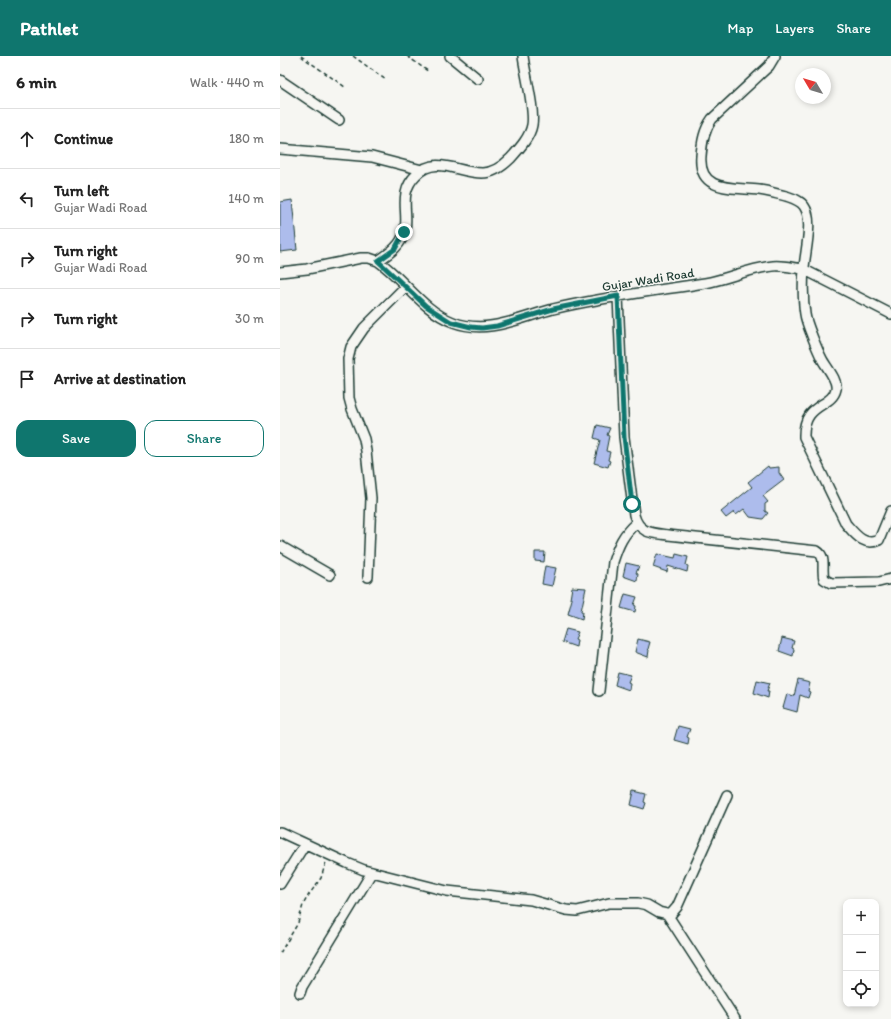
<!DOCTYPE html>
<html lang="en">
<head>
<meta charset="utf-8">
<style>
  body { margin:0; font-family:Itim,sans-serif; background:#f2f2f2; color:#222 }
  .controls { position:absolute; right:12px; bottom:12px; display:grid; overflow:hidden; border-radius:8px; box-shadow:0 2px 6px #0003 }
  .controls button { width:36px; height:36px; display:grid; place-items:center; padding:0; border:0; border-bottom:1px solid #e0e0e0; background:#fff; color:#222; font:20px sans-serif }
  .compass { position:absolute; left:515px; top:12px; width:36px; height:36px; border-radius:50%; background:#fff; box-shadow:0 2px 6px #0003; rotate:308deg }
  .stop { position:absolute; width:12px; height:12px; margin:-9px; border:3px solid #0f766e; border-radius:50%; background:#fff }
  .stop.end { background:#0f766e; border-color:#fff; box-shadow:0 1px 4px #0008 }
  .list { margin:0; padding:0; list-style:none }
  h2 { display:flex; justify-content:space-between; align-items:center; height:52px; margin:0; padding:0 16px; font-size:17px }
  h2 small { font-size:13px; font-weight:400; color:#767676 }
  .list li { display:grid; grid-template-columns:26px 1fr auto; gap:12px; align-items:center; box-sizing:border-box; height:60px; padding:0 16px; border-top:1px solid #e0e0e0 }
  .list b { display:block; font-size:15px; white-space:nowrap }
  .list p { margin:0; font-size:13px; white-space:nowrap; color:#767676 }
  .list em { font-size:13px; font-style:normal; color:#767676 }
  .actions { display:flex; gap:8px; padding:12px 16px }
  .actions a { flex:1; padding:9px 0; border:1px solid #0f766e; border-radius:12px; text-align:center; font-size:14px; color:#0f766e }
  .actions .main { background:#0f766e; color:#fff }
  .icon { flex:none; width:22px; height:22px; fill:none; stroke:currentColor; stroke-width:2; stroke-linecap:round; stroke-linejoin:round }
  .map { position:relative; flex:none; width:611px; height:963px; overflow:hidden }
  header { display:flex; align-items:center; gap:24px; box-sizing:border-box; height:56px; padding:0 20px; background:#0f766e; color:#fff }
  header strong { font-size:19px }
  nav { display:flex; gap:22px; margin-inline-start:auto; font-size:14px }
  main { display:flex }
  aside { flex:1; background:#fff }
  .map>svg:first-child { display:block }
  .building { fill:#adbcec; stroke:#1f3d34 }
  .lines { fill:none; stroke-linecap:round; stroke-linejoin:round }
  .minor-casing { stroke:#1f3d34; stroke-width:12 }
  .path { stroke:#1f3d34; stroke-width:1.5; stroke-dasharray:4 3; stroke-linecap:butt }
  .minor { stroke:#f6f6f2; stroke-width:9 }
  .route { stroke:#0f766e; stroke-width:5 }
  .labels { text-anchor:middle; stroke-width:3; stroke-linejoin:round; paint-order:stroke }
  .street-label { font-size:13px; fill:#1f3d34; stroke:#f6f6f2 }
</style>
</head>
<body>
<header>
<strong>Pathlet</strong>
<nav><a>Map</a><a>Layers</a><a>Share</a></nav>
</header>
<main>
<aside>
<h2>6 min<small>Walk · 440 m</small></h2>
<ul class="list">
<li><svg class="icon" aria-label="ahead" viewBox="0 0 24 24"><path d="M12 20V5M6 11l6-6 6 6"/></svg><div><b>Continue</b></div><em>180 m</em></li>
<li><svg class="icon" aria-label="left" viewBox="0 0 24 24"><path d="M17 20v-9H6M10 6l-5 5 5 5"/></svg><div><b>Turn left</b><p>Gujar Wadi Road</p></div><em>140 m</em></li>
<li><svg class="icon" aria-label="right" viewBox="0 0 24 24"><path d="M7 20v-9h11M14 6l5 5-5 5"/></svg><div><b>Turn right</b><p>Gujar Wadi Road</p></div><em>90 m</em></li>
<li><svg class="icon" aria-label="right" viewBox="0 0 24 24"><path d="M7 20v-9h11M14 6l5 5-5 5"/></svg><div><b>Turn right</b></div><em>30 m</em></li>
<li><svg class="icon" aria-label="arrive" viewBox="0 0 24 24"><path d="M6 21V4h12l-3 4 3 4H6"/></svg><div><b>Arrive at destination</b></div></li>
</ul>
<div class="actions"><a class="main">Save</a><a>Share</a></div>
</aside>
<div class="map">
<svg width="611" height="963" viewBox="0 0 611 963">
  <rect width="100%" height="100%" fill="#f6f6f2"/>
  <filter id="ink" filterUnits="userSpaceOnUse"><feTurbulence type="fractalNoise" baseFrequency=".025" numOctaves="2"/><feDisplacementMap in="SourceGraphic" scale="8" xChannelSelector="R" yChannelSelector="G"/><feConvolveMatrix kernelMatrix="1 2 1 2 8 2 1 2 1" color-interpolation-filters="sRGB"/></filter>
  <g filter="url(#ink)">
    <path class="building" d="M12,144L17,194L0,196V146Z
      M317,369L330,372L327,379L329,380L326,395L330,396L328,404L330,405L328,411L314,407L320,384L314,382Z
      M488,410L489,412L499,411V417L504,424L483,440L488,446L485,448V455L488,457L483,463L470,461L464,453L456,459L454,456L446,462L441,456L472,431L468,426Z
      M255,496H265L264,506L255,505Z
      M377,498L395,502L396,498L408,501L406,509L408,510L407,516L388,510L387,516L373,511Z
      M346,507L359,510L356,517L358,518L357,525L343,520Z
      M265,510L276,512L272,530L262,528Z
      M292,531L306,532L301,555L303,556L302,563L288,558L292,543H290Z
      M345,538L357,541L354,549L356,550L355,556L341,552Z
      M286,573L298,576L295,583L297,584L296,591L282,586Z
      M502,582L514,585L512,592L514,593L513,600L499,595Z
      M358,583L370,586L368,593L369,594L368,601L355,596Z
      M338,616L351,619L348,626L350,627L349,634L335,629Z
      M477,624L490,627L487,635H489L488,642L474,637Z
      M518,624L530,627L528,635L530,636L528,642L520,639L517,656L503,652L507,638L514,640Z
      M398,670L410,673L407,681L409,682L408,688L394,684Z
      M354,735L366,738L364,746L366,747L364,753L351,749Z"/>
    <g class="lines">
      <g class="minor-casing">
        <path id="minor" d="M170,0L198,23
          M495,0L489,10L432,63C424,74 422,86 421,100C418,137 454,131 479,134C488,135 497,138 506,140C512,142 520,144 524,150C534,163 525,196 524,212C523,226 523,245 525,258C526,267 538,295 542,303C546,311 558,324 556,333C552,352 523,346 524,381L566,468C575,478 584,491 599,484L611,455
          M0,24L59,64
          M0,93L92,101L142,114
          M98,205C104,201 110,197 115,192C139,168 112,143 136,119C156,99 178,117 202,117C214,117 223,110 231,102C239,93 250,81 252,69C255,54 245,17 243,0
          M0,216L27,213L81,202H89L98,205C124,223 142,254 173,266C207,279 239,262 273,253C323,241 374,235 425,227C448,223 470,212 493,210C503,209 514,212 523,213L611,258
          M338,240L344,381L354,459C359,477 371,477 388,479L537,495C547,501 541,513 544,523L551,527L599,526L611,523
          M0,490L50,519
          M88,521L91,442L86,395L84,383L72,353L69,342L68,303L71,291L84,272L126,230
          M319,635L333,506C338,490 343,478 356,467
          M0,776L67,807L84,814L167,835L251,844L286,854L297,855L329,847H358L367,849L379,856L387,858H391L397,851L447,739
          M0,828L25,788
          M387,858L455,963
          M20,937L22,931L92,816"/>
      </g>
      <path class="path" d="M21,0L65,31
        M73,0L106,24
        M127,0L149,16
        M0,897L18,867L23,849L28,840L41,822L46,806"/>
      <use href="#minor" class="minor"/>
    </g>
  </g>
  <g class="lines" filter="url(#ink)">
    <path class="route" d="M124,176L115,193L98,205L146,250L171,266L191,271L202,272L217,270L273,253L338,240L344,381L352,448"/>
  </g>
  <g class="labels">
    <g class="street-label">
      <text transform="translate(368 223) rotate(-9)" y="5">Gujar Wadi Road</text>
    </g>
  </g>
</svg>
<div class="controls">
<button>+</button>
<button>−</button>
<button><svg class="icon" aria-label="locate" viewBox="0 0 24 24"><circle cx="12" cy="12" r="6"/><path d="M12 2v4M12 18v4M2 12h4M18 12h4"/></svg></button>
</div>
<svg class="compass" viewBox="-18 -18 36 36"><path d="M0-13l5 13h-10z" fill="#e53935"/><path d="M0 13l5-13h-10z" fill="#767676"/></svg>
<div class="stop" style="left:352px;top:448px"></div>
<div class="stop end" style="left:124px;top:176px"></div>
</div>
</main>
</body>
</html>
